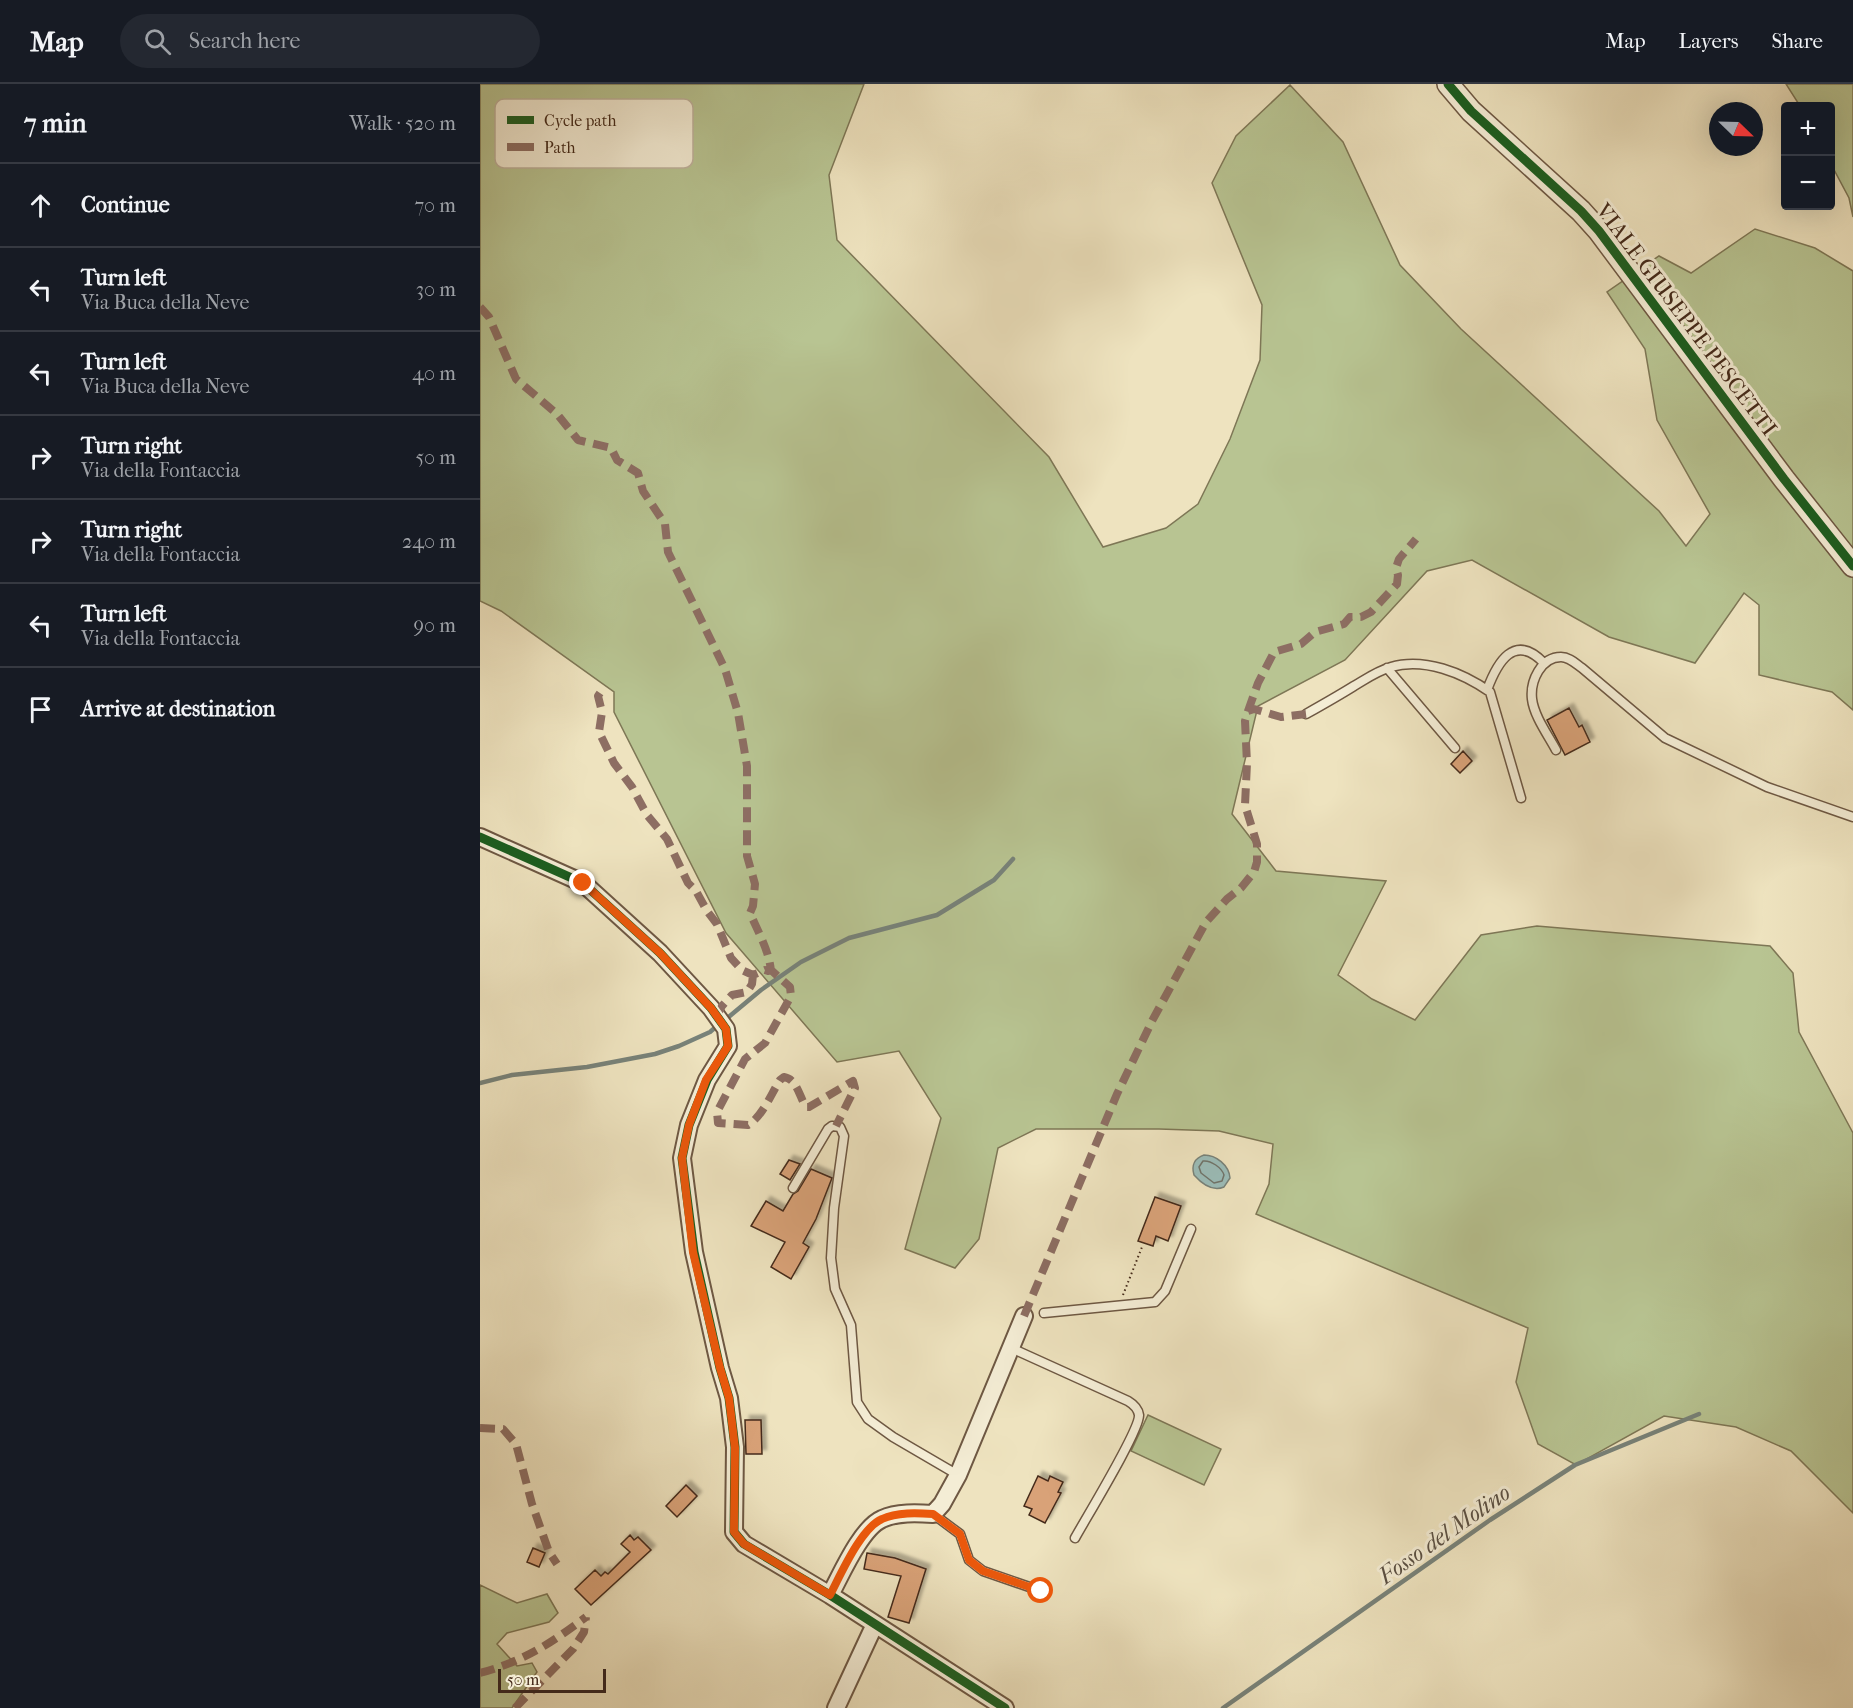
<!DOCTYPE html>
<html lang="en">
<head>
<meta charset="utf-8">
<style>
  body { margin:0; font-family:"IM FELL French Canon",serif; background:#242831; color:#f1f3f6 }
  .controls { position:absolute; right:18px; top:18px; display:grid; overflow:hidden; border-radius:6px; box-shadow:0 6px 24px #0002 }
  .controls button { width:54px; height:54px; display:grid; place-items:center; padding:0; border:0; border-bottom:2px solid #363941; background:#171b24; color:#f1f3f6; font:30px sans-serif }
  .compass { position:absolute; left:1229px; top:18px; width:54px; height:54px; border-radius:50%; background:#171b24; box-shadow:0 6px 24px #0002; rotate:113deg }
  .scale { position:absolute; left:18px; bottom:15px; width:108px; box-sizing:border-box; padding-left:6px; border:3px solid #442a1a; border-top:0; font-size:16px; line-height:21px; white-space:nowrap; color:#442a1a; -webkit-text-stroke:4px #f4edd5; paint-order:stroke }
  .stop { position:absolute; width:18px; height:18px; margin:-14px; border:4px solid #ea580c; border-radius:50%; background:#fff }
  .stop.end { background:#ea580c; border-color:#fff; box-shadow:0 2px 6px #0008 }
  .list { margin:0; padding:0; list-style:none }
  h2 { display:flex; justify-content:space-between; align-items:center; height:78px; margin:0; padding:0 24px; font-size:26px }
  h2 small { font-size:20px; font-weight:400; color:#9ea1a6 }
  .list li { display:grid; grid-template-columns:39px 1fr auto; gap:18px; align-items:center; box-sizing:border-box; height:84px; padding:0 24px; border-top:2px solid #363941 }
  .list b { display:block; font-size:22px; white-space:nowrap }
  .list p { margin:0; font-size:20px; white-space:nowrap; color:#9ea1a6 }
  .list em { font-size:20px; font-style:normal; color:#9ea1a6 }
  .icon { flex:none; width:33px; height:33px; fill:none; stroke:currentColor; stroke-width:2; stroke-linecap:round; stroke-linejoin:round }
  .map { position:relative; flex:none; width:1373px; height:1624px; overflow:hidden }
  header { display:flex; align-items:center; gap:36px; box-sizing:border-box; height:84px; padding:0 30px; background:#171b24; border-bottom:2px solid #363941 }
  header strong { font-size:28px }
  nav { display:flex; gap:33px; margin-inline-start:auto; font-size:21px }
  .search { width:420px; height:54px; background:#242831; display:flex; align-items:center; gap:15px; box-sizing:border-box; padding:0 21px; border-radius:33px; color:#9ea1a6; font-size:22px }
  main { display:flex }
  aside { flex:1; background:#171b24 }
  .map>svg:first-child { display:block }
  .green { fill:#b8c492; stroke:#7e7756; stroke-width:1.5 }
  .water { fill:#9bbdb9; stroke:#788279; stroke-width:1.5 }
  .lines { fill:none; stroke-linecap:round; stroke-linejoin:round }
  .shore { stroke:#70746a; stroke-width:1.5 }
  .stream { stroke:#788279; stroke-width:4.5 }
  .building { fill:#d9a278; stroke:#442a1a; stroke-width:1.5; filter:url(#shadow) }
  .service-casing { stroke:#6e5843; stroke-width:11 }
  .minor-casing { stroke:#6e5843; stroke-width:20 }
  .tertiary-casing { stroke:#6e5843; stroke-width:24 }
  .path { stroke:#442a1a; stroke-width:2; stroke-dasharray:1.5 3; stroke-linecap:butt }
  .service { stroke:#f4edd5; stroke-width:8 }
  .minor { stroke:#f4edd5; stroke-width:16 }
  .tertiary { stroke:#f4edd5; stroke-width:21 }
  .quiet { stroke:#8d6e63; stroke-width:8; stroke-dasharray:15 8; stroke-linecap:butt }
  .cycleway-casing { stroke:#f4edd5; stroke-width:13 }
  .cycleway { stroke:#1b5e20; stroke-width:9 }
  .route { stroke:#ea580c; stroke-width:8 }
  .labels { text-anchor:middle; stroke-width:6; stroke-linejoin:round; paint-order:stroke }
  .street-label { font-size:22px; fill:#442a1a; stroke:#f4edd5 }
  .water-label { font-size:24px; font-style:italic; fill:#5a4f42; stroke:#f4edd5 }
  .key { fill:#f4edd5; stroke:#bfb29d; stroke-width:1.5 }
  .key-label { font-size:16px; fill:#442a1a }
</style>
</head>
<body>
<header>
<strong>Map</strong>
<div class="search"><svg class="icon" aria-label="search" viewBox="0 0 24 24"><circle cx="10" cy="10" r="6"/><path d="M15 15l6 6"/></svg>Search here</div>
<nav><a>Map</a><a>Layers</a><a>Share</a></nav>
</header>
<main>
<aside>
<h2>7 min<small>Walk · 520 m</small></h2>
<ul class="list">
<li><svg class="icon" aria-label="ahead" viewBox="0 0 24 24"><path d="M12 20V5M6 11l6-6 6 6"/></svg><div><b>Continue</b></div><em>70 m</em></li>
<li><svg class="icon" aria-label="left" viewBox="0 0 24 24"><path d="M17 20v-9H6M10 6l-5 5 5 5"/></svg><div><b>Turn left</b><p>Via Buca della Neve</p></div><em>30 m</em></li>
<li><svg class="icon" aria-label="left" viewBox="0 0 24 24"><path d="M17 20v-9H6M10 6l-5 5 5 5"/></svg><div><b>Turn left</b><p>Via Buca della Neve</p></div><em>40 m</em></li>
<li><svg class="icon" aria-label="right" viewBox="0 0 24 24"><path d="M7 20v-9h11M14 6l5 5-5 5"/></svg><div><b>Turn right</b><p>Via della Fontaccia</p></div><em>50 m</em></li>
<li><svg class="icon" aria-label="right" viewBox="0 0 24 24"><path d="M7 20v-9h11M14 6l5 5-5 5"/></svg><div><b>Turn right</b><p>Via della Fontaccia</p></div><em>240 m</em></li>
<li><svg class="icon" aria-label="left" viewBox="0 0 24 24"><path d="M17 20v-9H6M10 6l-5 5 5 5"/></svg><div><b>Turn left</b><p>Via della Fontaccia</p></div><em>90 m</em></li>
<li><svg class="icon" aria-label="arrive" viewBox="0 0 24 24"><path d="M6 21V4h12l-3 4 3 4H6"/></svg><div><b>Arrive at destination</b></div></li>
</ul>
</aside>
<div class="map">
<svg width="1373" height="1624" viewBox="0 0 1373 1624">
  <defs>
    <filter id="shadow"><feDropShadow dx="4.5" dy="-4.5" stdDeviation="1.5" flood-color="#0004"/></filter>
  </defs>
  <rect width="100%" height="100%" fill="#eee3bf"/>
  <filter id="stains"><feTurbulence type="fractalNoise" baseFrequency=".00333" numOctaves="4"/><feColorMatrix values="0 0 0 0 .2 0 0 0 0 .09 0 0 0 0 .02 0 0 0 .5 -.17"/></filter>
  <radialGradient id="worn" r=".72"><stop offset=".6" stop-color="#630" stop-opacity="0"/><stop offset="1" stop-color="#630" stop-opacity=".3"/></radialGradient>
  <path class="green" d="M0,0H384L349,91L357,156L569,373L623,463L686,444L718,420L750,355L780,276L782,221L732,99L756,52L810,1L863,58L920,181L981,245L1179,427L1206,462L1230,430L1177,336L1165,265L1127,208L1179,172L1211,189L1275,145L1335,164L1373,187V626L1352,608L1279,591V521L1264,509L1215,579L1129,553L992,476L947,487L865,576L778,622L752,730L796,787L906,797L858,891L892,915L935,936L1001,851L1057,842L1290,862L1313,889L1319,948L1373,1049V1429L1311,1367L1256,1343L1184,1332L1096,1381L1058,1360L1036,1298L1048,1244L776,1130L789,1100L793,1060L739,1047L679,1045H556L518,1064L499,1155L475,1184L425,1165L461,1034L419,967L357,978L246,849L134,628V608L21,527L0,517Z
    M1306,0H1373V133L1369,114L1351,80L1350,22H1320Z
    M668,1331L741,1365L724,1401L651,1367Z
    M0,1501L37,1519L67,1510L78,1529L69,1538L27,1549L17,1560L37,1582L52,1579L57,1588L32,1624H0Z"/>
  <path class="water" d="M724,1071C736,1071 749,1081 750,1094L744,1103C732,1108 722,1100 714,1091C711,1081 715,1074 724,1071Z"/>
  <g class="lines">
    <path class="shore" d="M723,1077C731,1076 742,1084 744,1091L742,1097L734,1099L721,1089L719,1083Z"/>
    <path class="stream" d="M245,936L281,906L321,878L369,854L457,831L514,796L533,775
      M0,999L32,991L107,983L175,970L199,962L230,948L238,941
      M743,1624L1010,1436L1095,1381L1219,1330"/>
  </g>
  <path class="building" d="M1089,624L1099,643L1102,641L1110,658L1085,671L1067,636Z
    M983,667L992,677L980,689L971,680Z
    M309,1076L320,1080L310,1096L300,1090Z
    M331,1085L352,1094L336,1135L323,1159L329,1163L311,1195L291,1183L305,1158L271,1142L286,1117L303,1127L313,1110L318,1107Z
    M675,1113L701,1122L688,1157L676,1152L673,1162L658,1157Z
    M265,1336H281L282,1370H266Z
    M558,1392L568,1397L570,1392L583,1398L578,1408L581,1409L565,1439L549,1431L552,1425L544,1422Z
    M206,1401L217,1412L197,1433L186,1422Z
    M150,1451L154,1456L158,1453L171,1466L111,1521L95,1505L115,1486L121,1492L125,1488L128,1490L150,1468L141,1460Z
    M53,1464L65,1469L59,1483L47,1478Z
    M387,1469L415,1474L446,1485L429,1539L408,1533L421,1492L384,1485Z"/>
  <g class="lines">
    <g class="service-casing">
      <path id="service" d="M907,584L975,664
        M1007,606C1017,579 1034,548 1064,579
        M826,630C842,621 858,612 874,602C886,595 897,587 911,583C944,573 983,589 1010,608L1041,714
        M1076,666C1068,651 1054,632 1052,615C1050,597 1061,573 1081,573C1089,573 1095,579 1102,584L1185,654L1287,703L1373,733
        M313,1104L348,1045L352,1042L360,1043L364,1052L354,1124L351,1174L355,1205L371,1241L377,1318L388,1335L413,1353L478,1391
        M564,1229L675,1218L685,1207L711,1145
        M531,1264L648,1317C653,1320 658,1324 659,1331C660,1346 606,1434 595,1454
        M453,1430L480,1450L489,1476L503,1487L561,1507"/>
    </g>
    <g class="minor-casing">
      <path id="minor" d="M0,753L103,799L180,869L231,924L246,945L248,962L227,996L209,1041L202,1074L214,1168L240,1284L249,1314L255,1363L254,1448L264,1460L350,1511L525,1624
        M350,1511C361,1491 381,1444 402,1435C417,1428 437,1429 453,1430L462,1420L478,1391L544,1232
        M356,1624L395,1540"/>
    </g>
    <g class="tertiary-casing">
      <path id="tertiary" d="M968,0L991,27L1101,127L1119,147L1304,395L1373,482"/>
    </g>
    <path class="path" d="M643,1211L662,1163"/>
    <use href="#service" class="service"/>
    <use href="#minor" class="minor"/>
    <use href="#tertiary" class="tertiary"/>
    <path class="quiet" d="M0,223L9,233L36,295L77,330L98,356L131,364L137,376L158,389L163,407L185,440L188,468L245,585L258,629L267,682V772L275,800L273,822L270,829C278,848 289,866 291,887
      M120,609L118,612L122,628L119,648L134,679L152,703L167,731L187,755L208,799L216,807L227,827L237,840L251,874L262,886L273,891L285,886L288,887L291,886L310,903L311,912L285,959L265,975L237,1028L238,1039L268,1041C283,1032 291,1010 300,996L304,993C317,995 319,1012 326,1023H329L373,997L375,1004L356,1042
      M768,627L778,599L794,568L821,560L835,548L864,540L870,533H881L891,528L917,500L918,491L916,484L919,475L936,455
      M237,932L242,922L252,911L267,908L272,900L273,891
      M544,1232L637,1010L672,937L726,838L747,815L761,804L774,788L777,778V760L765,721L767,679L765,637L768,627L774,625L801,633L826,630
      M0,1344L23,1345L36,1360L52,1420L69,1468L77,1480
      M0,1589C44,1577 70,1560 106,1533
      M35,1624L93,1565L104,1548L106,1533"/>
    <g class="cycleway-casing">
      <path id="cycleway" d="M968,0L991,27L1101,127L1119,147L1304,395L1373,482
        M0,753L103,799L180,869L231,924L246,945L248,962L227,996L209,1041L202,1074L214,1168L240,1284L249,1314L255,1363L254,1448L264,1460L350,1511L525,1624"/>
    </g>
    <use href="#cycleway" class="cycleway"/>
  </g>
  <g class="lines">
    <path class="route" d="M103,799L180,869L231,924L246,945L248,962L226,996L209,1041L202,1074L213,1168L240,1284L249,1314L255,1364L254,1448L264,1460L350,1511C361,1490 381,1444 402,1435C417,1428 437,1429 453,1430L480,1450L489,1476L503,1487L561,1507"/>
  </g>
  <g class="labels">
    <g class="street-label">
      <text transform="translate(1207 235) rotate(53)" y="8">VIALE GIUSEPPE PESCETTI</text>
    </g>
    <g class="water-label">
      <text transform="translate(964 1450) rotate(-35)" y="8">Fosso del Molino</text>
    </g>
  </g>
  <rect x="15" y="15" width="198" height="69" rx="9" class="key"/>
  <rect x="27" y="32" width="27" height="8" fill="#1b5e20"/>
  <rect x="27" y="59" width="27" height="8" fill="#8d6e63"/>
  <g class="key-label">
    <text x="64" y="42">Cycle path</text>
    <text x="64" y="69">Path</text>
  </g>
  <rect width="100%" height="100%" filter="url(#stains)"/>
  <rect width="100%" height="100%" fill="url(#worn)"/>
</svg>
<div class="controls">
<button>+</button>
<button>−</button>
</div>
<svg class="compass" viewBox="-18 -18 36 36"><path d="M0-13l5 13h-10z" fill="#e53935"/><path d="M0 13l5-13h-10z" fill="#9ea1a6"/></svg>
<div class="scale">50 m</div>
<div class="stop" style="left:561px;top:1507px"></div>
<div class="stop end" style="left:103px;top:799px"></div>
</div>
</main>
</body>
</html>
